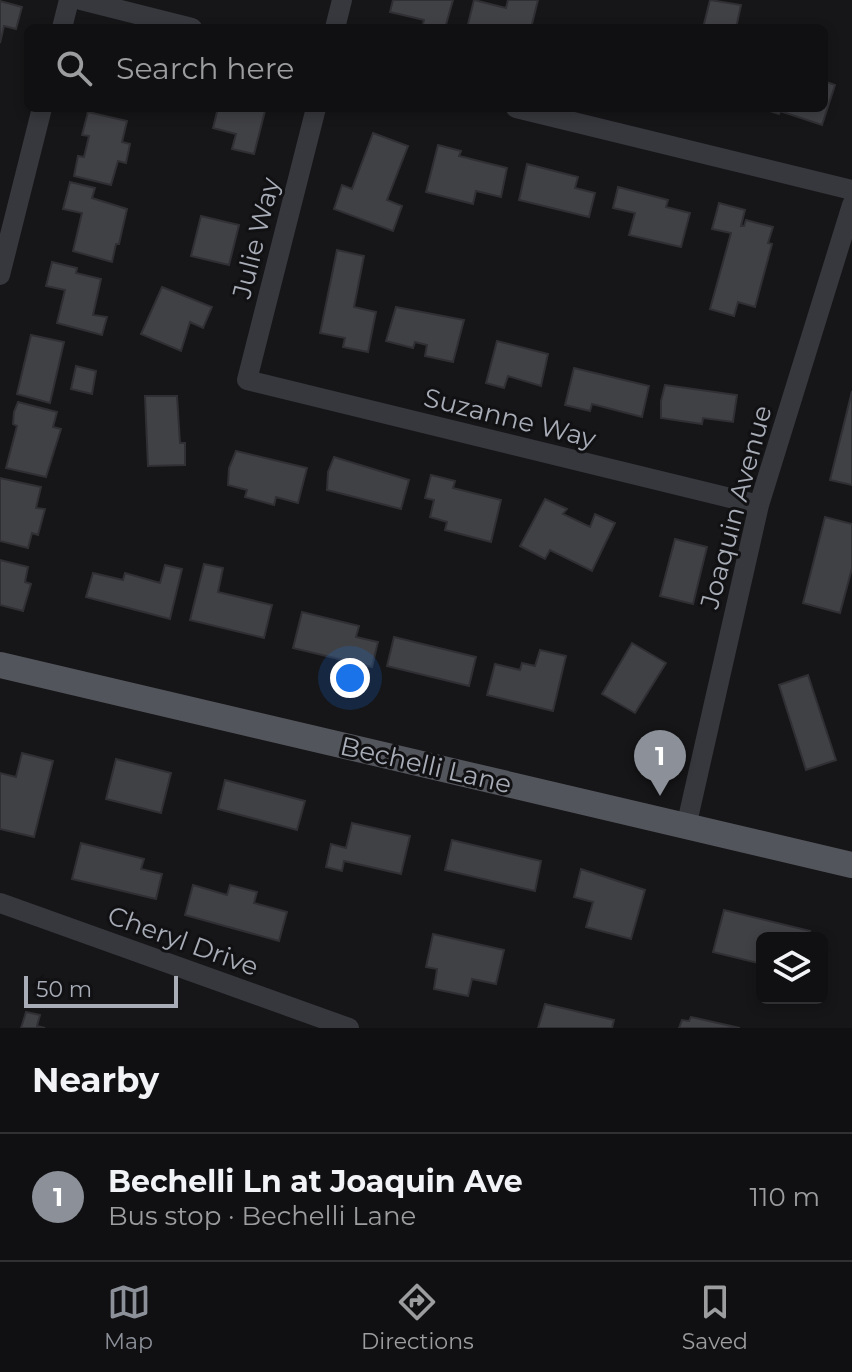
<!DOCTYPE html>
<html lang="en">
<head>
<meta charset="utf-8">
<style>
  body { margin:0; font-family:Montserrat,sans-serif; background:#1e1e20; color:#f1f3f6 }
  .controls { position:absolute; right:24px; bottom:24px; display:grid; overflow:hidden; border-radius:12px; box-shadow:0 4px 12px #0003 }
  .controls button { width:72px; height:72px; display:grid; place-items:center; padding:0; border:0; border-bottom:2px solid #303032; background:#101012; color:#f1f3f6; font:40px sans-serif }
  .scale { position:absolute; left:24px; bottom:20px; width:154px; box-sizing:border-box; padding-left:8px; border:4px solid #a8adb8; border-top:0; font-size:22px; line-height:28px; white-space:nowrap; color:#a8adb8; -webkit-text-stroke:6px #111113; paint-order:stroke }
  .you { position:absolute; left:350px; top:678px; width:28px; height:28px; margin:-20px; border:6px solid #fff; border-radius:50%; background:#1a73e8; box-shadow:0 0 0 12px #1a73e833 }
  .badge { display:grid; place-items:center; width:52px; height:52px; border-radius:50%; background:#8c9099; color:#fff; font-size:26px; font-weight:700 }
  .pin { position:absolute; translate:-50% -66px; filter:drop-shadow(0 2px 4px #0008) }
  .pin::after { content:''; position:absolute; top:42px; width:28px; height:24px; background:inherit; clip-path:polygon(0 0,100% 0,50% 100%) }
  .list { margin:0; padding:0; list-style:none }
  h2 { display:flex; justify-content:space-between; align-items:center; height:104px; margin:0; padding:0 32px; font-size:34px }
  h2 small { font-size:26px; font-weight:400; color:#9c9d9f }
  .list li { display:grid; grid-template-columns:52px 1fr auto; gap:24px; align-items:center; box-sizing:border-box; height:128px; padding:0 32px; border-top:2px solid #303032 }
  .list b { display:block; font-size:30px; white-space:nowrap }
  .list p { margin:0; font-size:26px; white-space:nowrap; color:#9c9d9f }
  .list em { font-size:26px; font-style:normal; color:#9c9d9f }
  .icon { flex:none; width:44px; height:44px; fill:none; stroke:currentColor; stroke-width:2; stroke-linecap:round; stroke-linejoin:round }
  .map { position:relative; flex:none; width:852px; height:1028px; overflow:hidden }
  .search { position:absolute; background:#101012; box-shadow:0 4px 12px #0003; left:24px; right:24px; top:24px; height:88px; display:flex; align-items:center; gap:20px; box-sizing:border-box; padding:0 28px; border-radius:12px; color:#9c9d9f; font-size:30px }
  .sheet { height:232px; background:#101012 }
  nav { display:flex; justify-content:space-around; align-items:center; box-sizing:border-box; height:112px; border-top:2px solid #303032; background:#101012; font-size:22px; color:#9c9d9f }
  nav a { display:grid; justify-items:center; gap:4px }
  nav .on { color:#8c9099 }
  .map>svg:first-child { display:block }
  .building { fill:#404145; stroke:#303034; stroke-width:2 }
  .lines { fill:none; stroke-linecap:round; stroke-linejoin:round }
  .minor { stroke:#37383d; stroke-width:20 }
  .major { stroke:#53555c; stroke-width:26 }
  .labels { text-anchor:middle; stroke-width:6; stroke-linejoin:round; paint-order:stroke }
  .street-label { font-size:26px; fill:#a8adb8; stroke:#111113 }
</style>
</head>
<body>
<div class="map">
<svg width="852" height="1028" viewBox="0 0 852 1028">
  <rect width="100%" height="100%" fill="#161618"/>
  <path class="building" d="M393,0H453L445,28H422L424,20L390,12Z
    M474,0L506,8L508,0H538L531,28H467Z
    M710,0L741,5L736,28H703Z
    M0,1L22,7L16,29L4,26L0,43Z
    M824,81L835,85L822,125L780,111L779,114L761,108H824Z
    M218,108H254L265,111L254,154L232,149L236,134L213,128Z
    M88,112L127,121L122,142L130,144L126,163L118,161L111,185L74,176L78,156L84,157L89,136L82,135Z
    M373,133L408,146L387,200L402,206L393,231L334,209L342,185L352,189Z
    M438,145L461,151L459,156L507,168L501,197L476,191L473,204L426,192Z
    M527,164L578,177L575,188L595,193L589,217L519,200Z
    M70,182L95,188L92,198L127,209L119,244H116L112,262L73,251L82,213L63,209Z
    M618,187L668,200L666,207L690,213L681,247L629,235L635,213L613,208Z
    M719,203L745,210L741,226H744L746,220L773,227L768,243L772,244L755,307L738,302L734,316L710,309L731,233L712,229Z
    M201,216L239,225L229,265L191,256Z
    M337,250L364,256L354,307L376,312L368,352L343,347L345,338L320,333Z
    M52,262L77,268L76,273L101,279L93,315L107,317L102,335L57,323L65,290L46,286Z
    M162,287L212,307L203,328L190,322L181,351L141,334Z
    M396,307L464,320L453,362L425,356L427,345L415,342L413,348L386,341Z
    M31,335L64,342L50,403L17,394Z
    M497,341L548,354L541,386L508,376L504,388L486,383Z
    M76,366L96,371L92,394L71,389Z
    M574,368L649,386L642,417L592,404L590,411L565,405Z
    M665,385L737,395L733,422L703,418L702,424L661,418V401Z
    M852,391V485L830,480Z
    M145,396H177L180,443H185V465L148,466Z
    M18,402L57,412L53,427L61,429L46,477L6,468L17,426L13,424L14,412Z
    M236,451L307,468L298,503L276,497L274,505L245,497L247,490L228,485L229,468Z
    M334,457L409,480L401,509L327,490L328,472Z
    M431,475L455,481L453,488L501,500L491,542L445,530L447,522L430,517L434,500L425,498Z
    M0,478L41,487L36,508L45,509L38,535L32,533L28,548L0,541Z
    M545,499L567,509L563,514L590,527L595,514L615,523L592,571L550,550L545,559L520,546Z
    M825,517L852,524V568L840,613L803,603Z
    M675,539L707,547L693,604L660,596Z
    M0,560L28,567L25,582L31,584L23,611L0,605Z
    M204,564L223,568L218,592L272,605L264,638L190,620Z
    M165,565L182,569L170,619L86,597L93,573L123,580L125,573L160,583Z
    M302,612L359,626L356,637L378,642L372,667L293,648Z
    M394,637L476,657L469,686L387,666Z
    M632,643L666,663L635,713L602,694Z
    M540,650L566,656L553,711L487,695L495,664L520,670L522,663L535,666Z
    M808,675L836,760L806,770L779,685Z
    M22,753L53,761L34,837L0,829V773L16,777Z
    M116,759L171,773L161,813L106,799Z
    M225,780L305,801L297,830L218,809Z
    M352,823L410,836L401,874L344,861L342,871L326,867L331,844L346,848Z
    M452,840L541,861L535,891L445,870Z
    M81,843L144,859L141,869L162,874L156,899L72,879Z
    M581,869L645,890L631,939L586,927L593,902L574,897Z
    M193,885L227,895L230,885L257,892L254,903L287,912L279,941L185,915Z
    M724,910L810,931L808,938H762V964L713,952Z
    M433,934L504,950L496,984L472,979L468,996L434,989L437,969L426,967Z
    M545,1004L614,1020L612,1028H538Z
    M26,1012L40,1015L37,1026L45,1028H21Z
    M691,1017L740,1028H679L682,1020L689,1021Z"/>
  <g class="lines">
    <path class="minor" d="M81,0L192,28
      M62,28L69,0
      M335,28L342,0
      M316,108L247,380L759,505
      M516,108L852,190
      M0,275L42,108
      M686,827L759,505L852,205
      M0,903L349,1028"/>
    <path class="major" d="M0,665L852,865"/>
  </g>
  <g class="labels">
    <g class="street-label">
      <text transform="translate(256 238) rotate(-76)" y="9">Julie Way</text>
      <text transform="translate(510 418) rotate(14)" y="9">Suzanne Way</text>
      <text transform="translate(736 507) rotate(-75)" y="9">Joaquin Avenue</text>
      <text transform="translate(426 765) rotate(13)" y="9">Bechelli Lane</text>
      <text transform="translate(183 941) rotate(20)" y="9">Cheryl Drive</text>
    </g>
  </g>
</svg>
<div class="controls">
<button><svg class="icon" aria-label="layers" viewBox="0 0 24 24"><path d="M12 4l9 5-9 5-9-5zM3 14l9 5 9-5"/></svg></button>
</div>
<div class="scale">50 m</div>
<div class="you"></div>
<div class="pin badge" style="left:660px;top:796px">1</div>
<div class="search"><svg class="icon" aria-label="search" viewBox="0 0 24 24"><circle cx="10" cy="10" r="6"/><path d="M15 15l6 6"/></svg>Search here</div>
</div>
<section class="sheet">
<h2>Nearby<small></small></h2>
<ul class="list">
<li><span class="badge">1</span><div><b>Bechelli Ln at Joaquin Ave</b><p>Bus stop · Bechelli Lane</p></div><em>110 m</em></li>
</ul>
</section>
<nav>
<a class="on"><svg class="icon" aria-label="map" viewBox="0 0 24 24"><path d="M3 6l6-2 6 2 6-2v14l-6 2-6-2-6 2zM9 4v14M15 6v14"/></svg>Map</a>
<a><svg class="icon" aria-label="directions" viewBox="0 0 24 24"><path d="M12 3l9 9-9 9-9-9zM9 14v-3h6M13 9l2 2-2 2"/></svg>Directions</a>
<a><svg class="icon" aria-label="saved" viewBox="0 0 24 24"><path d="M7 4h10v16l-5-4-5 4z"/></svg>Saved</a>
</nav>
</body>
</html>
